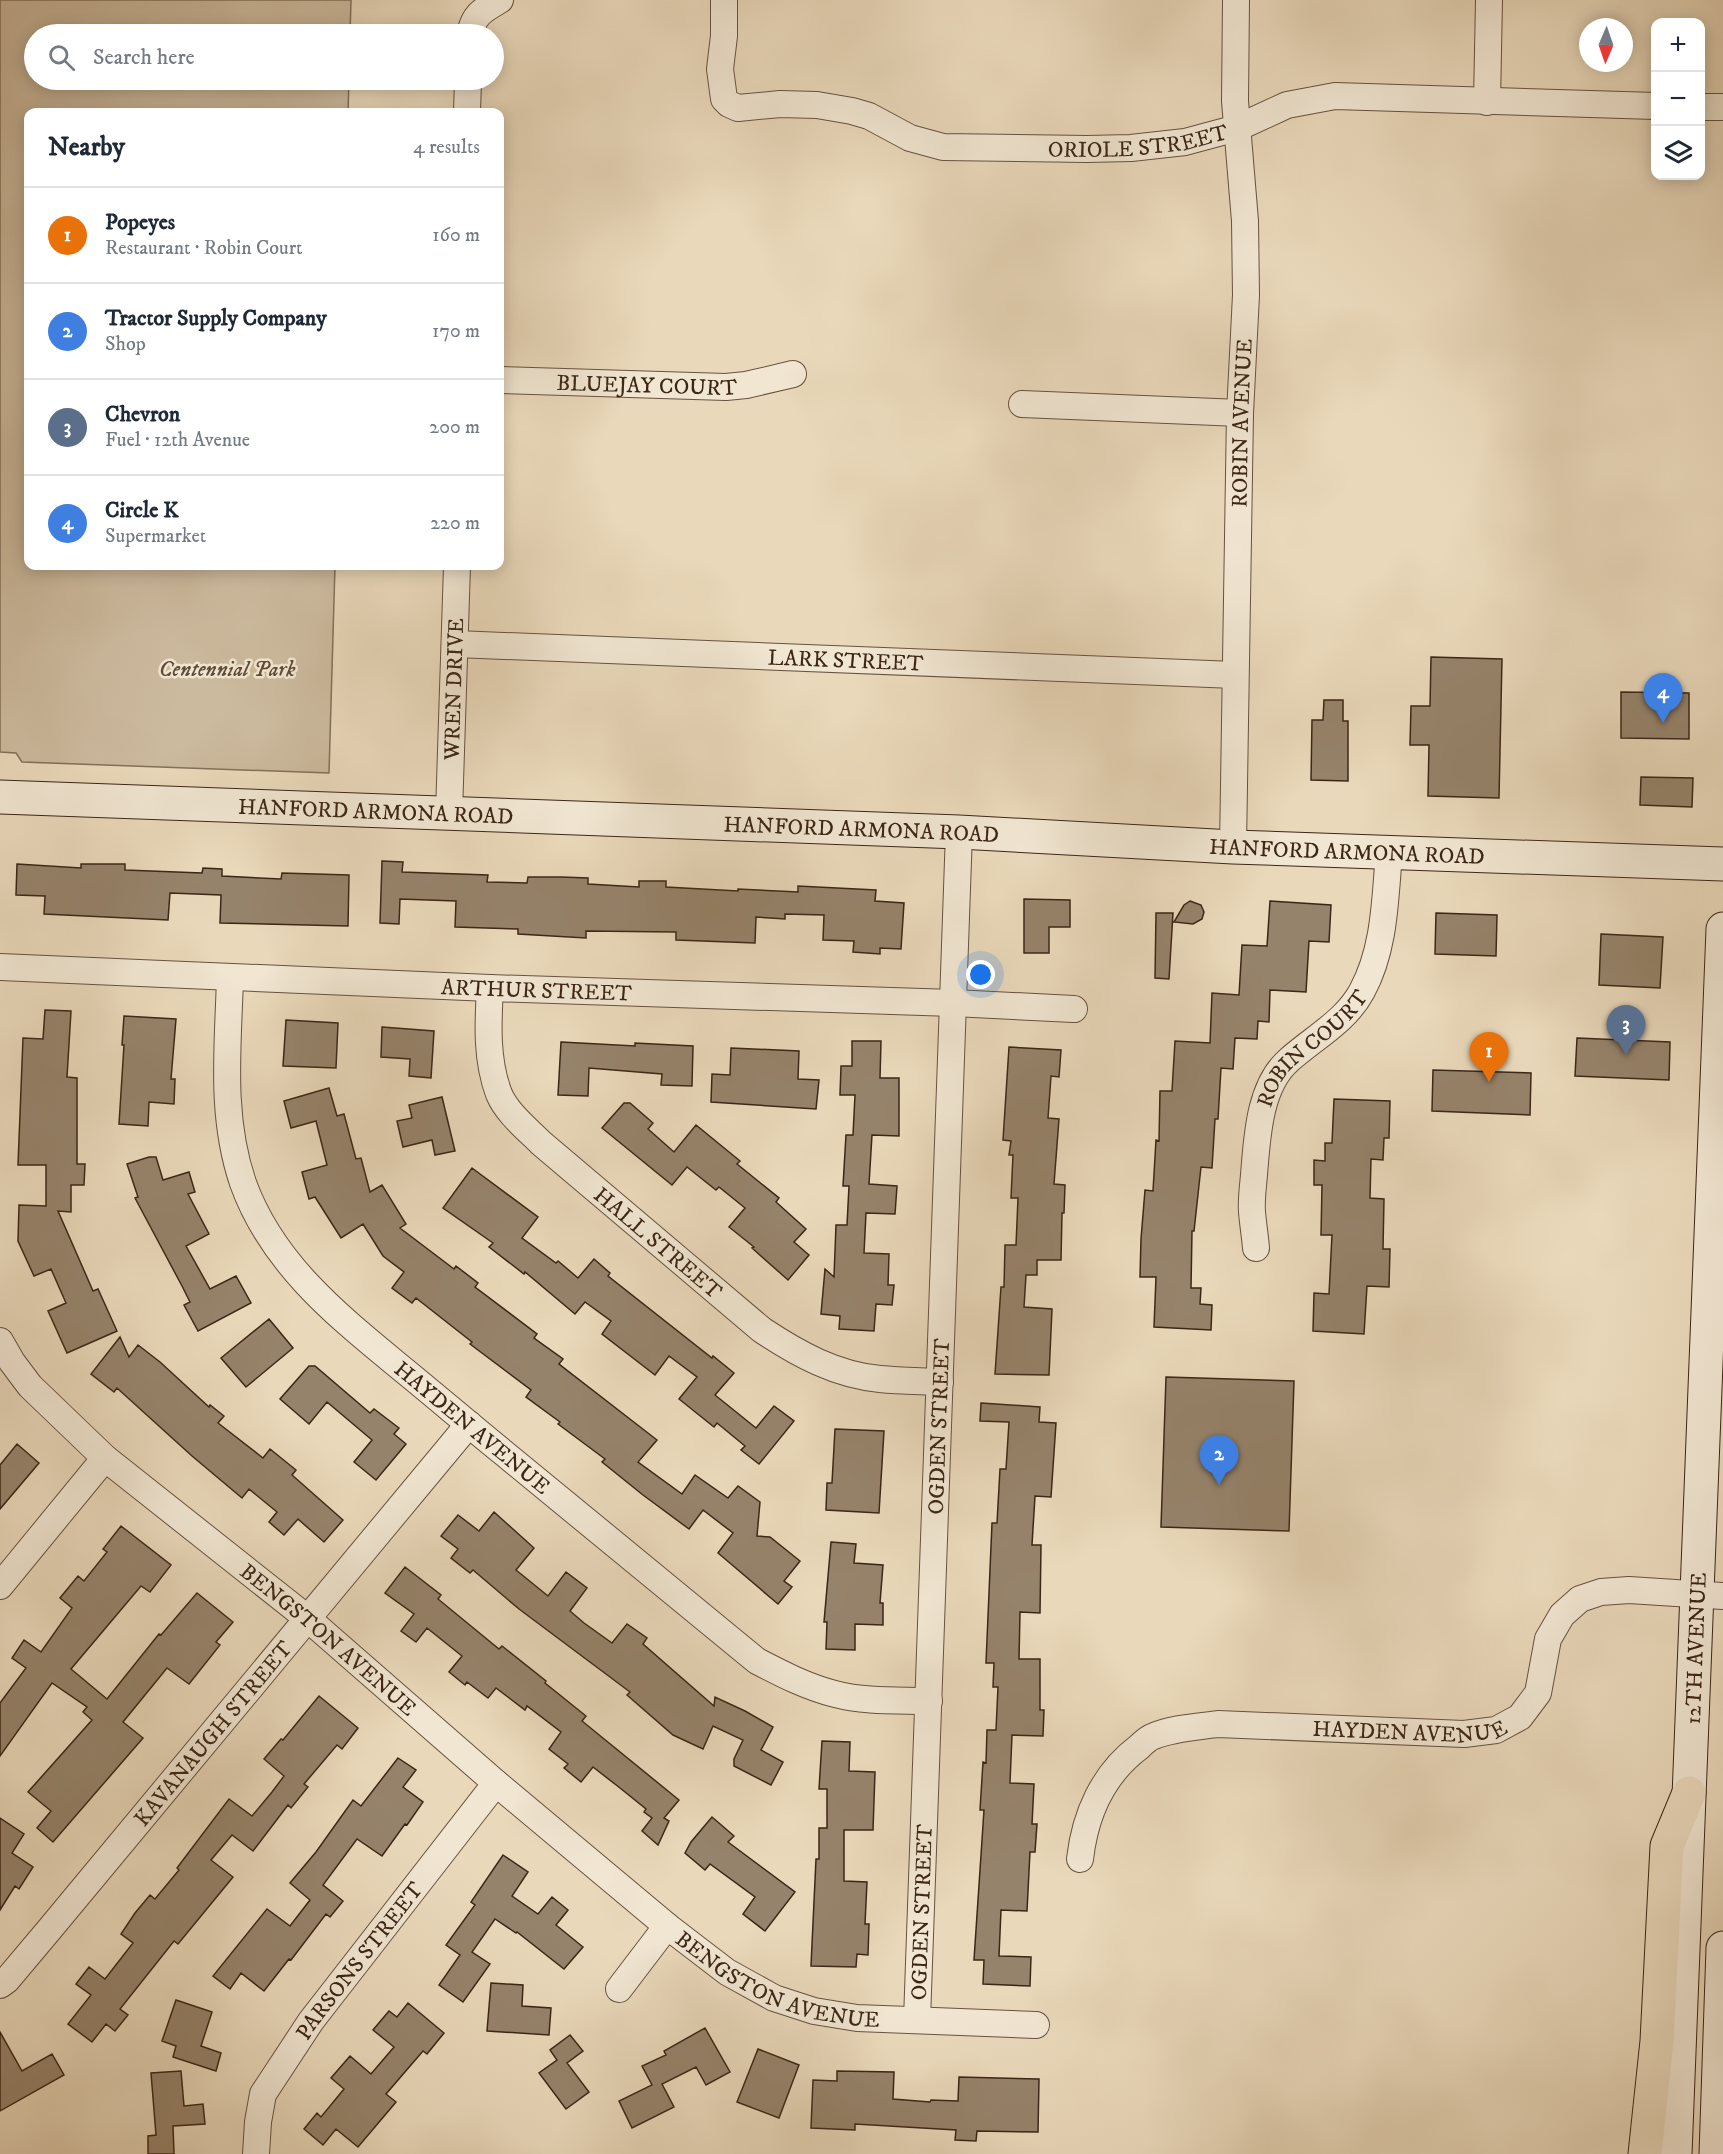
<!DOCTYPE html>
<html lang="en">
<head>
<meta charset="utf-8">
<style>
  body { margin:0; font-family:"IM FELL DW Pica",serif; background:#f2f2f3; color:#1f2937 }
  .controls { position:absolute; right:18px; top:18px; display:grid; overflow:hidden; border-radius:12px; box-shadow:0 3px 15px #0003 }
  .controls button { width:54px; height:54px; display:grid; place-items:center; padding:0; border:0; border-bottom:2px solid #e0e1e3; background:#fff; color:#1f2937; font:30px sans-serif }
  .compass { position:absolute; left:1579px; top:18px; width:54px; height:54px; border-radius:50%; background:#fff; box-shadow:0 3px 15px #0003; rotate:182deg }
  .you { position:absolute; left:981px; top:975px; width:21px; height:21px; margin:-15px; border:4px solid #fff; border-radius:50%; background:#1a73e8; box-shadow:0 0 0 9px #1a73e833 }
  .badge { display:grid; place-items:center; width:39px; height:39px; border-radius:50%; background:#2563eb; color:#fff; font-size:20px; font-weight:700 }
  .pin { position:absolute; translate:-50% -50px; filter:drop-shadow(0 2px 3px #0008) }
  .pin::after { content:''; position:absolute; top:32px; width:21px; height:18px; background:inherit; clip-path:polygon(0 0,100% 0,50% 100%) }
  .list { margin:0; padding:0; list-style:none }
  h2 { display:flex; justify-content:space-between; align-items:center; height:78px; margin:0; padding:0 24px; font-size:26px }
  h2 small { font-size:20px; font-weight:400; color:#747a83 }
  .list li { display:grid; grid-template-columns:39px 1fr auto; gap:18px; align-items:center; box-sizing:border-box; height:96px; padding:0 24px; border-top:2px solid #e0e1e3 }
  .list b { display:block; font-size:22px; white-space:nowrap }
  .list p { margin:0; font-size:20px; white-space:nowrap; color:#747a83 }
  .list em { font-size:20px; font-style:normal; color:#747a83 }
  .icon { flex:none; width:33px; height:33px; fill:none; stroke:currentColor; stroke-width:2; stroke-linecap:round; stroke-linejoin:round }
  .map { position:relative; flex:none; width:1723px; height:2154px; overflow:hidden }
  .search { position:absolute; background:#fff; box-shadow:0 3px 15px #0003; left:24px; top:24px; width:480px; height:66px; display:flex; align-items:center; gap:15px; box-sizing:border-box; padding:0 21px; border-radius:33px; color:#747a83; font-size:22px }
  .panel { position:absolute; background:#fff; box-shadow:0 3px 15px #0003; left:24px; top:108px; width:480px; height:462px; border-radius:12px }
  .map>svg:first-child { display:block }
  .green { fill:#ccba9e; stroke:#84705a; stroke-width:1.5 }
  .building { fill:#96836b; stroke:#3c2616; stroke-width:1.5 }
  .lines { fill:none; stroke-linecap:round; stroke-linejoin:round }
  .street-casing { stroke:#67523f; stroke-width:28 }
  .secondary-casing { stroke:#3c2616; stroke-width:35 }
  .highway-casing { stroke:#3c2616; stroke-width:35 }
  .street { stroke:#f1e6d2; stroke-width:26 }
  .secondary { stroke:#f1e6d2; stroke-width:33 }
  .highway { stroke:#e9d8ba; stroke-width:33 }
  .labels { text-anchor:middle; stroke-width:5; stroke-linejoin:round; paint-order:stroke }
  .street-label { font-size:22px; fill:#3c2616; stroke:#f1e6d2 }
  .park-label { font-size:22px; font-style:italic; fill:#604b38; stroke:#f1e6d2 }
</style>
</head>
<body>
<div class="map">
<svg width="1723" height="2154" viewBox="0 0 1723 2154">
  <rect width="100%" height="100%" fill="#e9d8ba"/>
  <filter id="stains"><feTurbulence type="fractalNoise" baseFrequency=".00333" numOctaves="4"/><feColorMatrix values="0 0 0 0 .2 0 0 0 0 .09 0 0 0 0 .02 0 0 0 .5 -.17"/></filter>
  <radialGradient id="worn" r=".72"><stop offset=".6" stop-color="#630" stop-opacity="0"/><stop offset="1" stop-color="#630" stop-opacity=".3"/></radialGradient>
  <path class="green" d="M0,0H351L350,34H34V80H349L348,112H28V566H335L329,773L22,762L16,753L0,752Z"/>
  <path class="building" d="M1431,657L1502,659L1499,798L1428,796L1429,745H1410L1411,706H1430Z
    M1621,692L1689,693V739L1621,738Z
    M1324,700H1343V721H1348V781L1311,780L1312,720H1323Z
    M1641,777L1693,778L1692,807L1640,805Z
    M382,861L403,862L402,872L488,875L487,882L527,883L528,877H561L588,878V884L639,887V881H666V887L738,891V889L798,892V886L876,890L875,901L904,903L901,949L880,948V954L853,952L854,941L823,940L824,915L785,914V919L756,917L755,943L676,940V932L586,931V938L518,934V929L455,927L456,901L400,899L399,924L380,923Z
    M17,864L81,868V864H125V870L202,873L203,868L222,869V876L281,879L282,873L349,875L348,926L220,923L221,895L170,893L168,920L44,914L45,896L16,895Z
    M1024,899L1070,900V927H1049V953H1024Z
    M1190,901L1201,905L1204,912L1202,919L1193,924L1174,922L1184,905Z
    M1270,901L1331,905L1329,942L1309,941L1306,992L1270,990L1269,1022L1258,1021L1257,1039L1235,1038L1233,1069L1221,1068L1218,1119H1215L1212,1168L1201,1167L1194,1231H1192L1191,1288H1201L1200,1304L1212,1305L1211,1330L1154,1327L1156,1277H1140L1141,1239L1145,1190L1153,1191L1156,1140L1159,1141L1160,1091H1172L1175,1041L1210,1043L1212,993L1239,995L1242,945L1267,946Z
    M1156,913H1173L1169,979L1155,978Z
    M1436,913L1497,915L1496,956L1435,954Z
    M1601,934L1663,937L1660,988L1599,985Z
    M45,1010L71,1011L67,1077L77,1078V1164H85L84,1185H71V1212L58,1211L93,1291L98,1289L117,1331L67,1353L48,1311L66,1303L51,1269L34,1276L18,1241L19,1205L46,1206V1165H18L23,1038L43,1039Z
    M124,1016L176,1019L171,1079H175L174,1104L149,1102L148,1126L119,1124L124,1045H122Z
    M286,1020L338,1023L336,1068L283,1066Z
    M382,1027L434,1031L431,1078L409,1076L410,1059L381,1057Z
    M1577,1038L1670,1042L1669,1080L1575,1076Z
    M852,1041H881L880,1078H899V1136L872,1135L869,1184L897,1186L895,1214L866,1213L864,1253L889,1254L888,1285H894L892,1305L876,1304L874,1331L839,1329L840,1316L821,1314L825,1269L834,1277L836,1225H847L849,1186H843L846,1135H853L855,1095H840L841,1066H852Z
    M561,1042L635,1046V1043L693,1046L692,1086L661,1085L662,1074L589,1068L588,1096L558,1095Z
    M1009,1047L1061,1050L1059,1077L1051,1076L1048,1118L1059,1119L1054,1184L1065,1185L1064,1213H1062L1061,1260H1037V1275H1026L1024,1307L1052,1309L1049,1375L995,1374L1001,1287H1004L1005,1245H1016L1018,1198H1011L1013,1155H1009L1011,1141L1003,1140Z
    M731,1048L799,1051L798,1079L819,1080L816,1109L711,1102L712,1074L730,1075Z
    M1433,1070L1531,1073L1530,1115L1432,1111Z
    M329,1088L337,1116L344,1114L356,1159L361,1158L370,1192L382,1185L406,1224L400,1228L454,1269L456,1266L478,1283L475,1287L537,1334L534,1338L563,1359L559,1364L657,1440L638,1462L682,1494L695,1475L728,1498L738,1486L760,1502L757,1536L770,1537L800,1561L784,1581L792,1587L778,1604L718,1553L733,1533L703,1510L689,1529L643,1495L602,1462L605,1459L558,1424L560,1422L526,1397L531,1390L470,1344L472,1342L416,1298L412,1303L392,1288L404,1272L383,1256L363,1224L341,1238L315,1197L309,1199L302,1172L327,1165L316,1121L291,1128L284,1101Z
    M442,1097L455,1151L435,1155L432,1140L403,1147L397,1121L412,1118L409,1105Z
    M1334,1099L1390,1101L1389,1138H1384L1383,1160L1371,1159L1370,1198L1384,1199L1383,1249H1390L1389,1287L1367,1286L1364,1334L1313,1331L1314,1293L1329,1294L1332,1235H1321L1322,1185H1314V1160L1325,1161V1143H1332Z
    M624,1103H630L653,1123L648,1129L674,1152L696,1125L740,1161L737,1164L779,1198L776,1202L806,1229L794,1242L809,1255L788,1280L752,1248L754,1247L729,1227L745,1208L719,1187L716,1190L687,1167L672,1185L602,1128Z
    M149,1157H156L163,1180L189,1172L195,1192L188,1194L209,1234L186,1246L210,1289L236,1276L251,1303L198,1331L184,1305L190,1302L182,1286L135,1198L138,1197L127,1164Z
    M472,1168L538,1217L522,1238L556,1263L558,1261L578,1278L594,1259L610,1273L608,1276L712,1358L713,1356L734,1373L715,1395L756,1428L774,1406L794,1421L759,1464L741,1450L745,1446L717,1423L714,1427L679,1399L697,1377L669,1356L655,1375L602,1334L611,1321L585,1302L575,1314L525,1272L524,1274L489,1247L493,1243L443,1208Z
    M269,1319L293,1348L246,1387L221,1358Z
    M120,1337L129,1357L138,1345L160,1362L209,1407L210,1405L224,1416L218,1423L263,1458L270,1449L296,1470L292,1475L343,1520L324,1542L298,1519L284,1535L269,1522L277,1512L249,1489L242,1498L192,1456L117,1388L114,1392L91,1374Z
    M309,1366H315L370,1413L374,1409L399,1428L394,1434L406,1444L376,1480L354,1462L372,1440L327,1402L309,1424L280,1399Z
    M1166,1377L1294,1381L1289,1531L1161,1527Z
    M981,1403L1040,1407L1039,1422L1056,1423L1051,1497L1035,1496L1032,1545H1041L1040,1613L1020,1612L1019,1659H1040V1710H1044L1043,1736L1012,1735L1010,1783L1034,1784L1032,1824H1037L1035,1852H1030L1027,1911L1001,1910L999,1956L1031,1957L1030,1986L983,1984L984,1960H974L984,1810H980L983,1762L986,1763L987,1730H996L998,1687H993L994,1663H986L992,1523H997L1000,1469H1006L1009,1422L980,1421Z
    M835,1429L884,1431L879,1513L826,1510L827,1483H832Z
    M17,1444L39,1463L0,1509V1465Z
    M494,1512L534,1548L516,1570L548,1596L566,1572L587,1588L570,1611L584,1623L612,1643L627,1624L647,1638L643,1644L714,1706L715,1697L745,1711L773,1727L761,1750L783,1762L771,1785L734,1766V1759L743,1740L713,1726L703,1749L673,1735L627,1695L630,1692L519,1609L473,1570L470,1573L451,1558L458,1549L441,1536L458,1515L479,1531Z
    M121,1526L171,1565L150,1592L141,1586L71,1669L107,1699L159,1634L161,1635L197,1593L233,1622L216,1642L220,1645L189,1684L167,1668L123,1722L143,1738L53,1842L37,1828L51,1811L28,1792L92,1720L83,1712L87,1707L52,1683L0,1756V1703L26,1668L12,1658L24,1640L41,1652L72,1608L60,1598L78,1576L84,1581L107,1552L103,1549Z
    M831,1542L856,1544L854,1563L883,1565L880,1603H883V1625L855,1624V1650L826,1649L827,1622H824Z
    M405,1567L441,1595L438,1599L499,1649L502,1646L546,1681L545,1683L586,1716L582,1721L679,1800L664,1818L669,1821L658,1845L642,1831L652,1818L644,1812L646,1809L620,1788L593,1767L581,1782L564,1768L568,1764L549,1749L561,1732L527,1706L525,1710L496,1688L488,1698L467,1682L465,1685L449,1672L462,1656L427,1628L416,1642L401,1631L414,1614L385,1593Z
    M319,1696L358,1728L342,1749L337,1745L304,1784L308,1787L291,1808L288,1805L253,1851L232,1835L211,1860L233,1877L178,1944L174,1941L120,2009L128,2015L115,2031L106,2024L92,2042L68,2024L91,1995L76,1984L89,1967L105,1979L133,1943L121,1934L135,1913L150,1895L155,1899L179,1870L177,1868L229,1799L252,1816L272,1792L284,1776L264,1759L281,1739L283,1740Z
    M822,1741L850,1742L849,1771L875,1772L873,1830H844V1881L867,1882L865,1924H869L868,1955L857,1954L856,1967L811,1966L816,1859H819V1828H827V1789H819Z
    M398,1758L416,1770L403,1787L423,1802L407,1825L405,1824L382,1856L357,1839L323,1885L343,1901L330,1917L326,1914L291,1960L289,1959L264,1991L241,1973L230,1989L213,1976L267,1909L290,1926L310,1900L290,1883L316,1852L353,1800L361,1806Z
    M712,1817L734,1836L728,1842L795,1892L765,1931L743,1914L755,1897L710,1864L705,1870L685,1853L691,1842Z
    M0,1818L24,1834L12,1853L33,1867L19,1889L15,1886L0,1910Z
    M503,1855L528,1872L512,1896L538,1914L552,1897L568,1910L556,1925L583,1947L564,1969L517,1932L516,1933L495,1919L472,1952L490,1964L463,2002L439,1985L460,1955L446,1945L475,1905L471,1902Z
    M491,1983L523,1985L522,2006L551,2008L549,2035L487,2031Z
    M176,2000L212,2012L201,2046L221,2053L216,2071L173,2057L176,2046L162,2041Z
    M408,2003L444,2033L427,2054L423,2051L386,2094L396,2102L358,2147L336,2129L323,2145L304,2129L317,2113L321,2117L344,2089L331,2078L350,2056L371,2074L394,2047L373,2030L389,2011L397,2017Z
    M705,2028L730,2072L706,2085L696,2067L662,2084L674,2107L632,2128L619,2101L652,2085L642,2066L666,2055L664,2051Z
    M0,2032L22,2071L52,2054L64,2075L0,2111Z
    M570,2035L583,2051L567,2063L589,2092L566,2109L539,2073L557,2060L550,2050Z
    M758,2049L799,2065L779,2118L737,2102Z
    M181,2071L184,2106L203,2104L205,2124L173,2126L174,2154H148V2136L156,2135L151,2073Z
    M837,2071L894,2072L893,2099L930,2102L931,2100L958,2101L959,2077L1039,2079L1038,2132L977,2131L976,2141L955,2140L956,2130L855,2124V2130L811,2128L813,2080L837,2081Z"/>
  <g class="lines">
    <g class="street-casing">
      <g id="street">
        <path id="s1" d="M724,0V36L720,69L724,99L729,104L738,108L780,104L817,105L852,111L869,116L910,138L943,147L1087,149L1131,148L1185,142L1237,128L1287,105L1335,96L1656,106"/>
        <path d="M470,34C474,14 483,10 500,0"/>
        <path d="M1487,102L1489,0"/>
        <path d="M1700,107H1723"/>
        <path d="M467,112L468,80"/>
        <path id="s2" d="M500,380L726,387L746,385L793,374"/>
        <path d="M1022,404L1240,413"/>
        <path id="s3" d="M456,644L1235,675"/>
        <path id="s4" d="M449,813L457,566"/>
        <path id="s5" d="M1233,847L1240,413L1246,295L1245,221L1235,101L1236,0"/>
        <path id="s6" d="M0,967L490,988L953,1003L1074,1009"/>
        <path id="s7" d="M230,978C228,1047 220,1116 243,1183C271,1261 333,1312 395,1363C432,1393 468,1424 505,1454C589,1523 673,1592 757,1661C782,1674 807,1687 835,1694C865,1702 898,1700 929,1701"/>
        <path id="s8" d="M490,988C488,1023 486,1060 499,1094C507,1113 527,1129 541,1143L762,1330C798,1354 836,1375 880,1379C900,1381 920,1381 940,1382"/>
        <path id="s9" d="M1256,1248C1255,1236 1253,1224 1252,1212C1251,1200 1253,1187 1254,1175C1257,1138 1259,1086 1289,1060C1315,1037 1346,1021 1362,991C1385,949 1385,899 1389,853"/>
        <path id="s10" d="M0,1341L12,1362L30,1386L105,1458L307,1618L496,1783L667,1926L727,1972L774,1998L814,2011L857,2018L1036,2025"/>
        <path d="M0,1586L105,1458"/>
        <path id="s11" d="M1080,1859C1085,1815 1103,1774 1139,1747C1143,1743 1148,1738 1154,1736C1174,1728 1197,1727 1218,1724L1464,1734L1496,1730L1520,1717L1538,1693L1548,1639L1562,1615L1580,1599L1601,1592L1629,1590L1723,1596"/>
        <path id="s12" d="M0,1985L7,1980L49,1930L469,1424"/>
        <path d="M619,1989L667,1926"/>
        <path id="s13" d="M917,2020L959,832"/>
        <path id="s14" d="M256,2154L258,2122L263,2094L311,2021L496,1783"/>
      </g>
    </g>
    <g class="secondary-casing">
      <g id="secondary">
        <path id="s15" d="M0,797L959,832L1233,847L1723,864"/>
        <path id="s16" d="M1675,2154L1723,929"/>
        <path d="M1716,2154L1723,1948"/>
      </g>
    </g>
    <g class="highway-casing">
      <path id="highway" d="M1645,2154L1657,2041L1667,1846L1689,1793"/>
    </g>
    <use href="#street" class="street"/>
    <use href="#secondary" class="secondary"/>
    <use href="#highway" class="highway"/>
  </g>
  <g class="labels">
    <g class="street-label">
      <text dy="8" stroke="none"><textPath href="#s1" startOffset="525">ORIOLE STREET</textPath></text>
      <text dy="8" stroke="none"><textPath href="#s2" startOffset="147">BLUEJAY COURT</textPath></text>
      <text dy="8" stroke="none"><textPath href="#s5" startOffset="424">ROBIN AVENUE</textPath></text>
      <text dy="8" stroke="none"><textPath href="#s3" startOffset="390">LARK STREET</textPath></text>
      <text dy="8" stroke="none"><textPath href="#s4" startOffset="124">WREN DRIVE</textPath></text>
      <text dy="8" stroke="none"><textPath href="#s15" startOffset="376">HANFORD ARMONA ROAD</textPath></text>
      <text dy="8" stroke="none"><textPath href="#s15" startOffset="862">HANFORD ARMONA ROAD</textPath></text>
      <text dy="8" stroke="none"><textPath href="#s15" startOffset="1348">HANFORD ARMONA ROAD</textPath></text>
      <text dy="8" stroke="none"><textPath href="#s6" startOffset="537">ARTHUR STREET</textPath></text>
      <text dy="8" stroke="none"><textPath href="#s9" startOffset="220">ROBIN COURT</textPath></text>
      <text dy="8" stroke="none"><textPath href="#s8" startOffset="326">HALL STREET</textPath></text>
      <text dy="8" stroke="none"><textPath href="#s13" startOffset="594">OGDEN STREET</textPath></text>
      <text dy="8" stroke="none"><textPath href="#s7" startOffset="546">HAYDEN AVENUE</textPath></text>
      <text dy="8" stroke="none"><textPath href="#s10" startOffset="446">BENGSTON AVENUE</textPath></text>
      <text dy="8" stroke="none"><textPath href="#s16" startOffset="506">12TH AVENUE</textPath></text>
      <text dy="8" stroke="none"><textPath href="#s11" startOffset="406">HAYDEN AVENUE</textPath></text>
      <text dy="8" stroke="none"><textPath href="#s12" startOffset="330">KAVANAUGH STREET</textPath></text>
      <text dy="8" stroke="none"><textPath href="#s13" startOffset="108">OGDEN STREET</textPath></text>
      <text dy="8" stroke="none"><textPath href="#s14" startOffset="225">PARSONS STREET</textPath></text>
      <text dy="8" stroke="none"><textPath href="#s10" startOffset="1016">BENGSTON AVENUE</textPath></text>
    </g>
    <g class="park-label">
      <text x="227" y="676">Centennial Park</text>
    </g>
  </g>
  <rect width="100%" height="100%" filter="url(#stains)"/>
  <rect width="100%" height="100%" fill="url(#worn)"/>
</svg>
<div class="controls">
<button>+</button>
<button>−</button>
<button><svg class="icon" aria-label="layers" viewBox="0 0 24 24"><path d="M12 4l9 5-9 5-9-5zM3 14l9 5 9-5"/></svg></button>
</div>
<svg class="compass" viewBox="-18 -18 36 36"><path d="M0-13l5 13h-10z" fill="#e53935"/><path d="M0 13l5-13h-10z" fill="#747a83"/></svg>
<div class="you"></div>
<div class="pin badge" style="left:1489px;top:1082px;background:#e8710a">1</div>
<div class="pin badge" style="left:1219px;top:1485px;background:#3f7fe0">2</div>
<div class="pin badge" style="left:1626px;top:1055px;background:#5c6f8a">3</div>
<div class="pin badge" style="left:1663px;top:723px;background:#3f7fe0">4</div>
<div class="search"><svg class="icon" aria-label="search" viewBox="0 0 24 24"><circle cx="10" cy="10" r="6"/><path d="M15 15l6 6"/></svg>Search here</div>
<section class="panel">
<h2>Nearby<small>4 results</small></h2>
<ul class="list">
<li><span class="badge" style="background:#e8710a">1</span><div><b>Popeyes</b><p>Restaurant · Robin Court</p></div><em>160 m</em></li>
<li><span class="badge" style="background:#3f7fe0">2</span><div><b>Tractor Supply Company</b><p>Shop</p></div><em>170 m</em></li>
<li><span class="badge" style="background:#5c6f8a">3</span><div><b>Chevron</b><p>Fuel · 12th Avenue</p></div><em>200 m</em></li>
<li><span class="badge" style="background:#3f7fe0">4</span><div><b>Circle K</b><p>Supermarket</p></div><em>220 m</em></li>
</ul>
</section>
</div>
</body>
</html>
